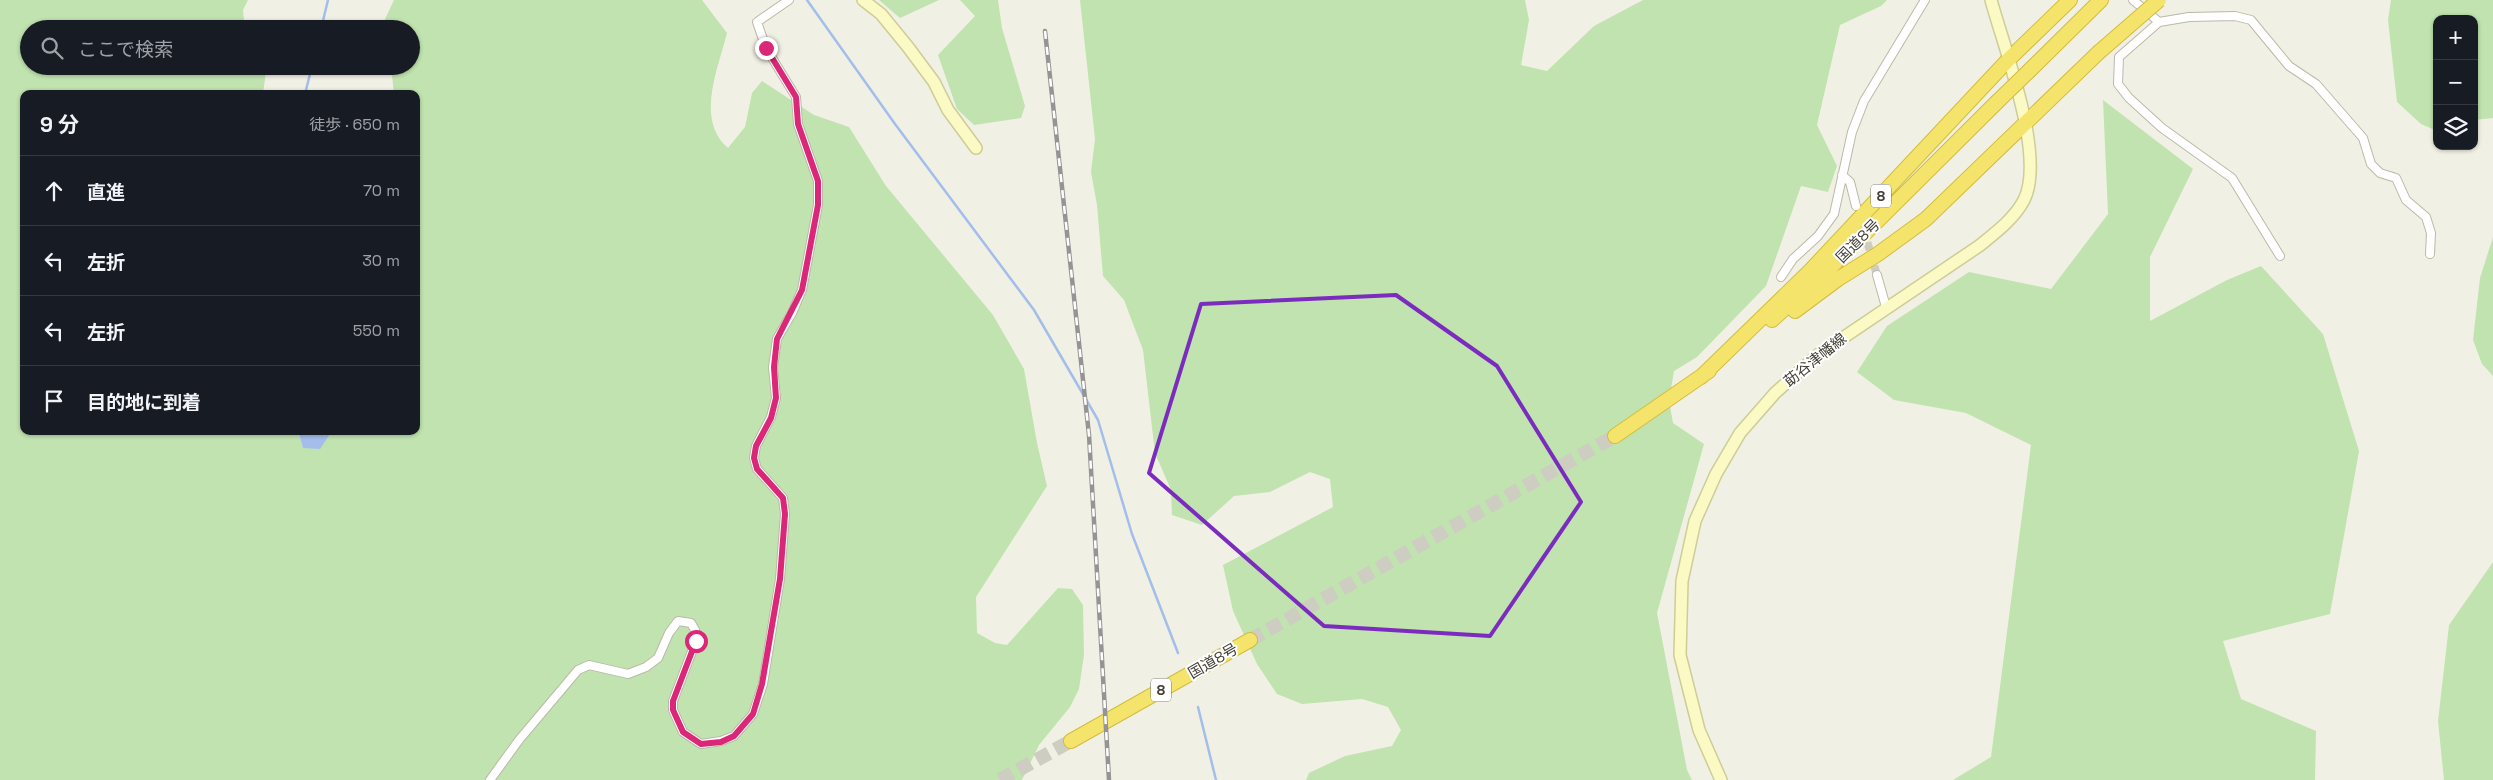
<!DOCTYPE html>
<html lang="ja">
<head>
<meta charset="utf-8">
<style>
  body { margin:0; font-family:"Space Grotesk","Noto Sans JP",sans-serif; background:#20242c; color:#f1f3f6 }
  .controls { position:absolute; right:15px; top:15px; display:grid; overflow:hidden; border-radius:10px; box-shadow:0 1px 4px #0004 }
  .controls button { width:45px; height:45px; display:grid; place-items:center; padding:0; border:0; border-bottom:1px solid #363941; background:#171b24; color:#f1f3f6; font:25px sans-serif }
  .stop { position:absolute; width:15px; height:15px; margin:-11px; border:4px solid #db2777; border-radius:50%; background:#fff }
  .stop.end { background:#db2777; border-color:#fff; box-shadow:0 1px 5px #0008 }
  .list { margin:0; padding:0; list-style:none }
  h2 { display:flex; justify-content:space-between; align-items:center; height:65px; margin:0; padding:0 20px; font-size:21px }
  h2 small { font-size:16px; font-weight:400; color:#9ea1a6 }
  .list li { display:grid; grid-template-columns:32px 1fr auto; gap:15px; align-items:center; box-sizing:border-box; height:70px; padding:0 20px; border-top:1px solid #363941 }
  .list b { display:block; font-size:19px; white-space:nowrap }
  .list em { font-size:16px; font-style:normal; color:#9ea1a6 }
  .icon { flex:none; width:28px; height:28px; fill:none; stroke:currentColor; stroke-width:2; stroke-linecap:round; stroke-linejoin:round }
  .map { position:relative; flex:none; width:2493px; height:780px; overflow:hidden }
  .search { position:absolute; background:#171b24; box-shadow:0 1px 4px #0004; left:20px; top:20px; width:400px; height:55px; display:flex; align-items:center; gap:12px; box-sizing:border-box; padding:0 18px; border-radius:28px; color:#9ea1a6; font-size:19px }
  .panel { position:absolute; background:#171b24; box-shadow:0 1px 4px #0004; left:20px; top:90px; width:400px; height:345px; border-radius:10px }
  .map>svg:first-child { display:block }
  .green { fill:#c0e3af }
  .water { fill:#a3beeb }
  .lines { fill:none; stroke-linecap:round; stroke-linejoin:round }
  .stream { stroke:#a3beeb; stroke-width:2.5 }
  .street-tunnel { stroke:#cecdc1; stroke-width:8; stroke-dasharray:8 4; stroke-linecap:butt }
  .highway-tunnel { stroke:#cecdc1; stroke-width:14; stroke-dasharray:14 7; stroke-linecap:butt }
  .street-casing { stroke:#bcb9a8; stroke-width:10 }
  .secondary-casing { stroke:#cecc97; stroke-width:14 }
  .highway-casing { stroke:#d3bc3c; stroke-width:16 }
  .street { stroke:#fff; stroke-width:8 }
  .secondary { stroke:#fbf9c4; stroke-width:11 }
  .highway { stroke:#f5e46c; stroke-width:14 }
  .rail-casing { stroke:#949494; stroke-width:4.5 }
  .rail { stroke:#fff; stroke-width:2.5; stroke-dasharray:8; stroke-linecap:butt }
  .highway-bridge-casing { stroke:#d3bc3c; stroke-width:16; stroke-linecap:butt }
  .highway-bridge { stroke:#f5e46c; stroke-width:14 }
  .route { stroke:#db2777; stroke-width:6 }
  .marked { fill:none; stroke:#7b2cbf; stroke-width:4; stroke-linejoin:round }
  .labels { text-anchor:middle; stroke-width:4; stroke-linejoin:round; paint-order:stroke }
  .shield { fill:#fff; stroke:#7b7972; stroke-width:1 }
  .shield-label { font-size:14px; font-weight:bold; fill:#434035 }
  .street-label { font-size:15px; fill:#434035; stroke:#fff }
</style>
</head>
<body>
<div class="map">
<svg width="2493" height="780" viewBox="0 0 2493 780">
  <rect width="100%" height="100%" fill="#f1f0e4"/>
  <path class="green" d="M0,0H248L243,10L245,29H29V66H262L266,71L263,94H24V431H298L303,448L330,434V431H416V94H394L391,66H411V29H386L385,19L394,0H702L727,33C718,69 695,120 728,148L745,127L752,93L762,81L814,115L849,127L886,186L993,315L1024,369L1037,443L1047,486L976,597L977,633L995,643L1007,645L1058,588L1072,589L1083,605L1084,655L1079,689L1070,707L1039,745L1022,780H0Z
    M879,0H939L900,18Z
    M960,0H998L1002,28L1025,106L1021,118L974,125L957,109L938,55L975,16Z
    M1080,0H1525L1529,20L1521,65L1547,71L1594,26L1643,0H1887L1881,6L1840,25L1817,125L1837,166L1828,192L1801,186L1766,286L1697,357L1674,371L1669,401L1673,423L1704,444L1657,613L1687,770L1692,780H1306L1309,773L1345,756L1392,746L1401,730L1388,707L1362,699L1302,704L1277,694L1257,664L1233,611L1223,565L1333,507L1330,479L1310,472L1270,492L1234,496L1202,525L1172,515L1171,490L1155,453L1143,350L1124,300L1103,276L1097,205L1091,172L1095,139Z
    M2391,0H2493V118L2474,120V19H2437V131L2421,124L2397,102L2388,20Z
    M2103,100L2193,169L2150,257V321L2227,280L2261,266L2323,334L2359,451L2330,614L2223,641L2241,699L2316,731L2315,780H1953L1991,757L2031,445L1966,413L1894,400L1857,372L1887,326L1969,272L2051,289L2108,214Z
    M2493,237V376L2482,364L2473,340L2480,278Z
    M2493,562V780H2444L2438,721L2449,625Z"/>
  <path class="water" d="M298,431H330V434L320,449L303,448Z"/>
  <g class="lines">
    <path class="stream" d="M807,0L895,124L1034,310L1098,420L1132,534L1178,653
      M321,29L328,0
      M305,94L312,66
      M1198,707L1216,780"/>
    <path class="street-tunnel" d="M1864,231L1877,275"/>
    <path class="highway-tunnel" d="M1250,640L1615,436
      M1000,780L1071,741"/>
    <g class="street-casing">
      <path id="street" d="M2133,0L2159,22L2189,17L2235,16L2251,20L2289,66L2316,84L2363,138L2371,164L2380,173L2396,178L2406,200L2426,217L2431,233L2430,254
        M2159,22L2119,57L2118,84L2129,98L2162,128L2232,178L2280,256
        M1842,175L1850,182L1856,206
        M1877,275L1886,307
        M1781,277L1793,259L1818,236L1834,214L1852,132L1864,101L1925,0
        M490,780L519,740L578,670L589,665L628,674L646,667L658,658L669,633L678,621L691,623L695,630L696,641L673,701V710L683,732L701,744L721,741L734,736L753,714L763,684L780,579L785,514L783,498L757,469L754,458L756,446L771,417L776,398L773,367L777,339L792,313L802,290L818,205V181L798,124L796,97L766,48L757,22L789,0"/>
    </g>
    <g class="secondary-casing">
      <path id="secondary" d="M863,0L881,14L908,47L934,82L948,110L976,148
        M1721,780L1699,730L1680,655L1682,581L1695,521L1716,474L1740,433L1775,393L1819,354L1979,246C1995,233 2014,219 2024,200C2046,156 2004,48 1991,0"/>
    </g>
    <g class="highway-casing">
      <path id="highway" d="M2030,70L2101,0
        M1795,311L1838,279L1878,254L1926,219L2098,53
        M1772,320L1831,267L1996,103
        M1701,377L1810,271L2008,60L2070,0
        M1615,436L1709,371
        M1071,741L1250,640"/>
    </g>
    <use href="#street" class="street"/>
    <use href="#secondary" class="secondary"/>
    <use href="#highway" class="highway"/>
    <g class="rail-casing">
      <path id="rail" d="M1045,31L1089,435L1109,780"/>
    </g>
    <use href="#rail" class="rail"/>
    <g class="highway-bridge-casing">
      <path id="highway-bridge" d="M2098,53L2159,0
        M1996,103L2030,70"/>
    </g>
    <use href="#highway-bridge" class="highway-bridge"/>
  </g>
  <g class="lines">
    <path class="route" d="M696,641L673,701V710L683,732L701,744L721,742L734,736L753,714L762,684L780,579L785,514L783,498L757,469L754,458L756,446L771,418L776,398L774,367L777,339L802,290L818,205V181L798,124L796,97L766,48"/>
  </g>
  <path class="marked" d="M1396,295L1497,366L1581,502L1490,636L1324,626L1149,473L1201,304Z"/>
  <g class="labels">
    <g class="shield">
      <rect x="1871" y="184.5" width="20" height="23" rx="4"/>
      <rect x="1151" y="678.5" width="20" height="23" rx="4"/>
    </g>
    <g class="shield-label">
      <text x="1881" y="201">8</text>
      <text x="1161" y="695">8</text>
    </g>
    <g class="street-label">
      <text transform="translate(1858 241) rotate(-45)" y="5">国道8号</text>
      <text transform="translate(1815 360) rotate(-39)" y="5">莇谷津幡線</text>
      <text transform="translate(1213 661) rotate(-30)" y="5">国道8号</text>
    </g>
  </g>
</svg>
<div class="controls">
<button>+</button>
<button>−</button>
<button><svg class="icon" aria-label="layers" viewBox="0 0 24 24"><path d="M12 4l9 5-9 5-9-5zM3 14l9 5 9-5"/></svg></button>
</div>
<div class="stop" style="left:696px;top:641px"></div>
<div class="stop end" style="left:766px;top:48px"></div>
<div class="search"><svg class="icon" aria-label="search" viewBox="0 0 24 24"><circle cx="10" cy="10" r="6"/><path d="M15 15l6 6"/></svg>ここで検索</div>
<section class="panel">
<h2>9 分<small>徒歩 · 650 m</small></h2>
<ul class="list">
<li><svg class="icon" aria-label="ahead" viewBox="0 0 24 24"><path d="M12 20V5M6 11l6-6 6 6"/></svg><div><b>直進</b></div><em>70 m</em></li>
<li><svg class="icon" aria-label="left" viewBox="0 0 24 24"><path d="M17 20v-9H6M10 6l-5 5 5 5"/></svg><div><b>左折</b></div><em>30 m</em></li>
<li><svg class="icon" aria-label="left" viewBox="0 0 24 24"><path d="M17 20v-9H6M10 6l-5 5 5 5"/></svg><div><b>左折</b></div><em>550 m</em></li>
<li><svg class="icon" aria-label="arrive" viewBox="0 0 24 24"><path d="M6 21V4h12l-3 4 3 4H6"/></svg><div><b>目的地に到着</b></div></li>
</ul>
</section>
</div>
</body>
</html>
